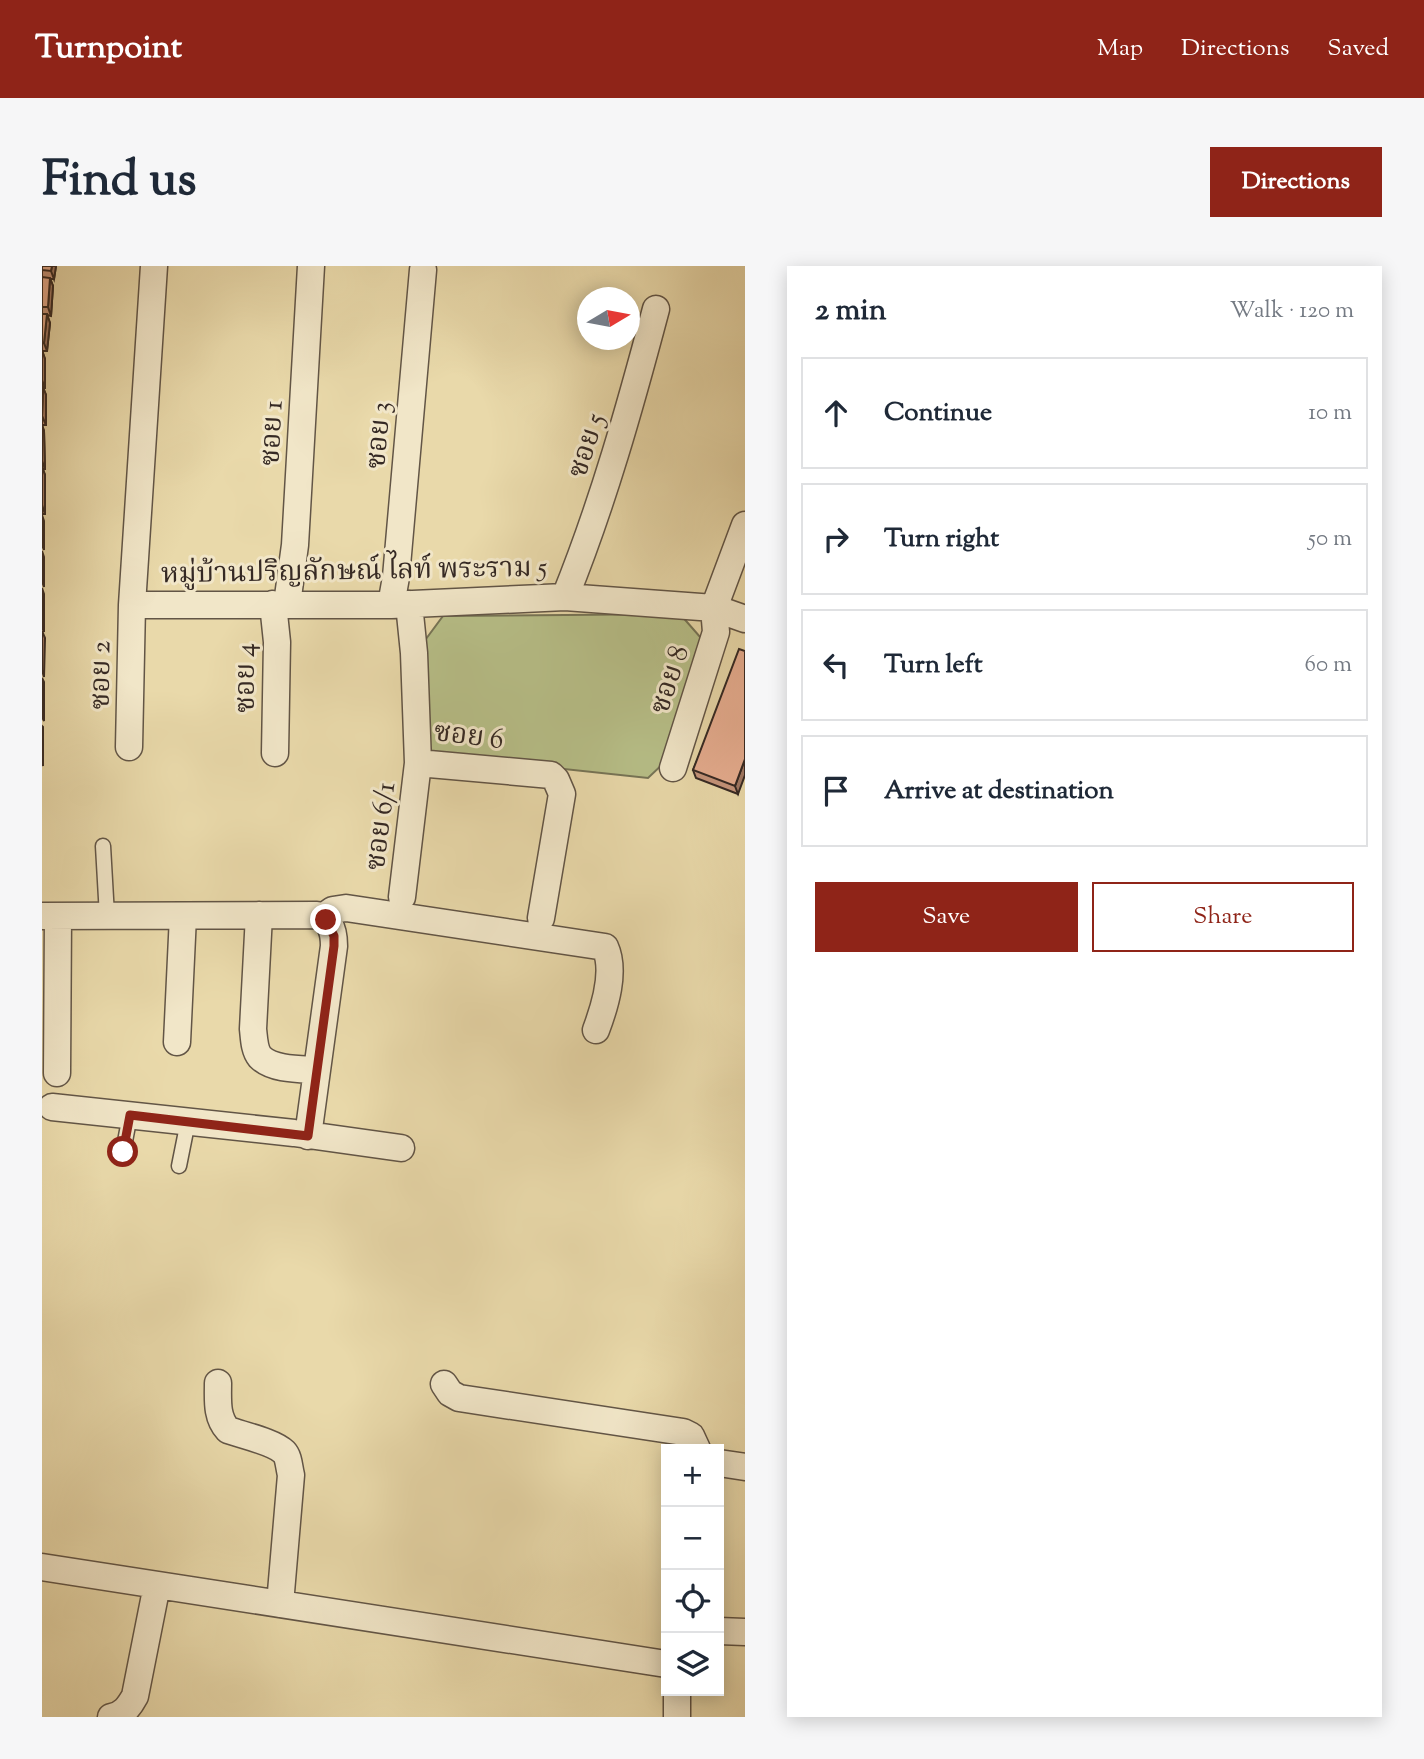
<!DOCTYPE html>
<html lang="en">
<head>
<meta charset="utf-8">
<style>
  body { margin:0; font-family:"Sorts Mill Goudy","Noto Serif Thai",serif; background:#f6f6f7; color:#1f2937 }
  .controls { position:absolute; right:21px; bottom:21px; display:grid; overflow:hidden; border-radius:0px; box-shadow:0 4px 18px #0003 }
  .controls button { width:63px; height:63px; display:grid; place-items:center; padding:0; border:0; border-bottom:2px solid #e0e1e3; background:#fff; color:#1f2937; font:35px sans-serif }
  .compass { position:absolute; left:535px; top:21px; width:63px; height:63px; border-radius:50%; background:#fff; box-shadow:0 4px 18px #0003; rotate:80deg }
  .stop { position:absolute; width:21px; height:21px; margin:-16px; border:5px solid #8f2418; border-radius:50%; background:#fff }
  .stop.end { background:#8f2418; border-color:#fff; box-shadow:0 2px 7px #0008 }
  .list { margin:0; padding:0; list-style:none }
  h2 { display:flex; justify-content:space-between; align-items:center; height:91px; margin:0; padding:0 28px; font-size:30px }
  h2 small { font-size:23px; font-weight:400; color:#747a83 }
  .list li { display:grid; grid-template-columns:46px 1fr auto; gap:21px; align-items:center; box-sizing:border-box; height:112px; margin:0 14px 14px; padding:0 14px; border:2px solid #e0e1e3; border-radius:0px }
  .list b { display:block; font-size:26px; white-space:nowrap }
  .list em { font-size:23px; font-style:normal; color:#747a83 }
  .actions { display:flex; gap:14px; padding:21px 28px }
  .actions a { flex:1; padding:16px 0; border:2px solid #8f2418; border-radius:0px; text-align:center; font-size:24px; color:#8f2418 }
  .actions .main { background:#8f2418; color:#fff }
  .icon { flex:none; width:38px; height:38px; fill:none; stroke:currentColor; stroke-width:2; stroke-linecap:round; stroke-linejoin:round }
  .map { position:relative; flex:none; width:703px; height:1451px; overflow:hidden; border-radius:0px }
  header { display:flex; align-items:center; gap:42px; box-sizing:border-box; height:98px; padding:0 35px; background:#8f2418; color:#fff }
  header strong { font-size:33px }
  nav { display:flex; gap:38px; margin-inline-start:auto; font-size:24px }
  .intro { display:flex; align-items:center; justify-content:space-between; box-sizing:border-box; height:168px; padding:0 42px }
  h1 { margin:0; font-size:49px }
  .button { padding:18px 32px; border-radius:0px; background:#8f2418; color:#fff; font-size:24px; font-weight:700 }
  main { display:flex; gap:42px; padding:0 42px }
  aside { flex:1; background:#fff; border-radius:0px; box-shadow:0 4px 18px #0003 }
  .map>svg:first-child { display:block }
  .green { fill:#b7bf88; stroke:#767456; stroke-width:2 }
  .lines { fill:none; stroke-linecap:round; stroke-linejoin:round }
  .service-casing { stroke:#625546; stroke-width:17 }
  .minor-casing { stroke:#625546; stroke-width:29 }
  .service { stroke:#f1e6c8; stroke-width:14 }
  .minor { stroke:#f1e6c8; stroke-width:26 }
  .wall { fill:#c6957c; stroke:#352924; stroke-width:2 }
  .shaded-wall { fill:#a17965; stroke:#352924; stroke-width:2 }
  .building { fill:#e6ad90; stroke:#352924; stroke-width:2 }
  .route { stroke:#8f2418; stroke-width:9 }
  .labels { text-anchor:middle; stroke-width:6; stroke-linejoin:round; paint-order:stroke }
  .street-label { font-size:28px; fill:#352924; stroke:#f1e6c8 }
</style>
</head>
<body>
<header>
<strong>Turnpoint</strong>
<nav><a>Map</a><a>Directions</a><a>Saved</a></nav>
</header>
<div class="intro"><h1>Find us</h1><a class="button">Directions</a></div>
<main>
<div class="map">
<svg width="703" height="1451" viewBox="0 0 703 1451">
  <rect width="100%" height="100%" fill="#e9d9aa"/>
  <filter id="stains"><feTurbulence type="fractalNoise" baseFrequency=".00286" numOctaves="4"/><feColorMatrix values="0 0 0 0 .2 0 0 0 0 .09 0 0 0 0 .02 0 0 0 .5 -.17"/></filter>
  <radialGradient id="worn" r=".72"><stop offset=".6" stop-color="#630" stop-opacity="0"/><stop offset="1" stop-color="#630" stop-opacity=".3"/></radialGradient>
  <path class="green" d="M638,348L659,372L625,494L606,512L382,488L381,377L401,350Z"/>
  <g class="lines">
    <g class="service-casing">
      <path id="service" d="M61,580L65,650
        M81,886L88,849
        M137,900L146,855"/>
    </g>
    <g class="minor-casing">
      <path id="minor" d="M112,0L90,339H349L523,331L672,342L703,353
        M523,331C561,237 588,141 614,43
        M231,338L235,376L233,487
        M245,338L253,279L269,0
        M367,338L372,387L376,497L509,509L514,514L520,528L499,652
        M349,339L354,311L381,4
        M87,481L90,339
        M631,502L674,366L672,342L703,259
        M360,631L376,497
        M217,649L211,763C212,771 212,784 218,791C231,804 258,803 275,804
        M0,650L275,649C289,653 292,667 292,680L266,870
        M281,651L291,644L304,642L563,681C574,705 563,740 554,764
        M135,776L141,650
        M15,807L16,650
        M10,841L252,867L359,882
        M176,1117C176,1134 174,1151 186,1164C200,1169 232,1176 242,1186C247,1191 247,1202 249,1209L238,1338
        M402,1118L408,1127L417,1132L641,1166L649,1170L655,1183
        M677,1197L703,1201
        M0,1301L624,1398
        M677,1365L703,1366
        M69,1451C81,1449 87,1441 93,1430L115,1319
        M635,1451V1425"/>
    </g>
    <use href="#service" class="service"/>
    <use href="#minor" class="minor"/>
  </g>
  <path class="wall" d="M0,0H14L12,13H8L11,20L9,50L5,49L8,57L5,85H0L3,93V122H1L4,129V159H0Z
    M0,159L2,165L3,203H1L3,209V248H0Z
    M703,385L696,528L654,512L651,504Z"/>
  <path class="shaded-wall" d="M10,0H14L12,13L9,5Z
    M8,12L11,20L9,50L6,41Z
    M5,48L8,57L5,85L2,77Z
    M0,84L3,93V122L0,114Z
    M1,121L4,129V159L0,150Z
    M0,159L2,165L3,203L0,195Z
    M0,201L3,209V248L0,239Z
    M0,249L2,255V284L0,279Z
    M0,285L2,291V321L0,315Z
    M0,322L2,328V366L0,361Z
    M0,365L3,372L2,411L0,404Z
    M0,412L2,416V455L0,451Z
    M0,460L1,461V500L0,497Z
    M703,493V509L696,528L693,520Z"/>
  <path class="building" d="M0,0H10L9,5L0,4Z
    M0,11L8,12L6,41H0Z
    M0,48H5L2,77L0,76Z
    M0,121H1L0,150Z
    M697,383L703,385V493L693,520L651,504Z"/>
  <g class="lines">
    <path class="route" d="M81,886L88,849L266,870L292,680V670L284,654"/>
  </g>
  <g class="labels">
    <g class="street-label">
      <text transform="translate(228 167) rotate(-87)" y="10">ซอย 1</text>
      <text transform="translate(335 169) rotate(-85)" y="10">ซอย 3</text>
      <text transform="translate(543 179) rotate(-72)" y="10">ซอย 5</text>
      <text transform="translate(312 303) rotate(-1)" y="10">หมู่บ้านปริญลักษณ์ ไลท์ พระราม 5</text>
      <text transform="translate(57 409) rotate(-89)" y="10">ซอย 2</text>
      <text transform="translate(202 412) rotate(-90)" y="10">ซอย 4</text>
      <text transform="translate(626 413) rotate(-72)" y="10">ซอย 8</text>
      <text transform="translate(427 468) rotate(7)" y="10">ซอย 6</text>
      <text transform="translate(337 560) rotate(-83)" y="10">ซอย 6/1</text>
    </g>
  </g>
  <rect width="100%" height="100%" filter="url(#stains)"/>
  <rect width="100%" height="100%" fill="url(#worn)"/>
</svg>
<div class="controls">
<button>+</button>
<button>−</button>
<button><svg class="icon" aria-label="locate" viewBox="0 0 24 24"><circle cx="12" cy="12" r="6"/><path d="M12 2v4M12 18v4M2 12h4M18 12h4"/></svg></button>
<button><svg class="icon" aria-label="layers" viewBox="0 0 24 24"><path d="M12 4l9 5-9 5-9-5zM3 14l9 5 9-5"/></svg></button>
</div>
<svg class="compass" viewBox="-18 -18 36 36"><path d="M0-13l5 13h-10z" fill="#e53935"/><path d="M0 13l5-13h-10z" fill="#747a83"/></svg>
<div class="stop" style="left:81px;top:886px"></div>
<div class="stop end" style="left:284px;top:654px"></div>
</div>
<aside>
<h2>2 min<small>Walk · 120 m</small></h2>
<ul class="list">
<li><svg class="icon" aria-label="ahead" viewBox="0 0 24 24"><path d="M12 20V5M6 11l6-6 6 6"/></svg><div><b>Continue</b></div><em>10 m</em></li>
<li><svg class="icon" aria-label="right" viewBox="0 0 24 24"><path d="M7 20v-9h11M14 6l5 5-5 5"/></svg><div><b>Turn right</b></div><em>50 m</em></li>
<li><svg class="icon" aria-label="left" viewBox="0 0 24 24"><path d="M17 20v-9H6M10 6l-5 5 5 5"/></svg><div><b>Turn left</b></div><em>60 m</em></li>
<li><svg class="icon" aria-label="arrive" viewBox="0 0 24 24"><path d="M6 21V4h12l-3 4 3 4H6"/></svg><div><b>Arrive at destination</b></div></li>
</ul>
<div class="actions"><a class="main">Save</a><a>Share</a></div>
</aside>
</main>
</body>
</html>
